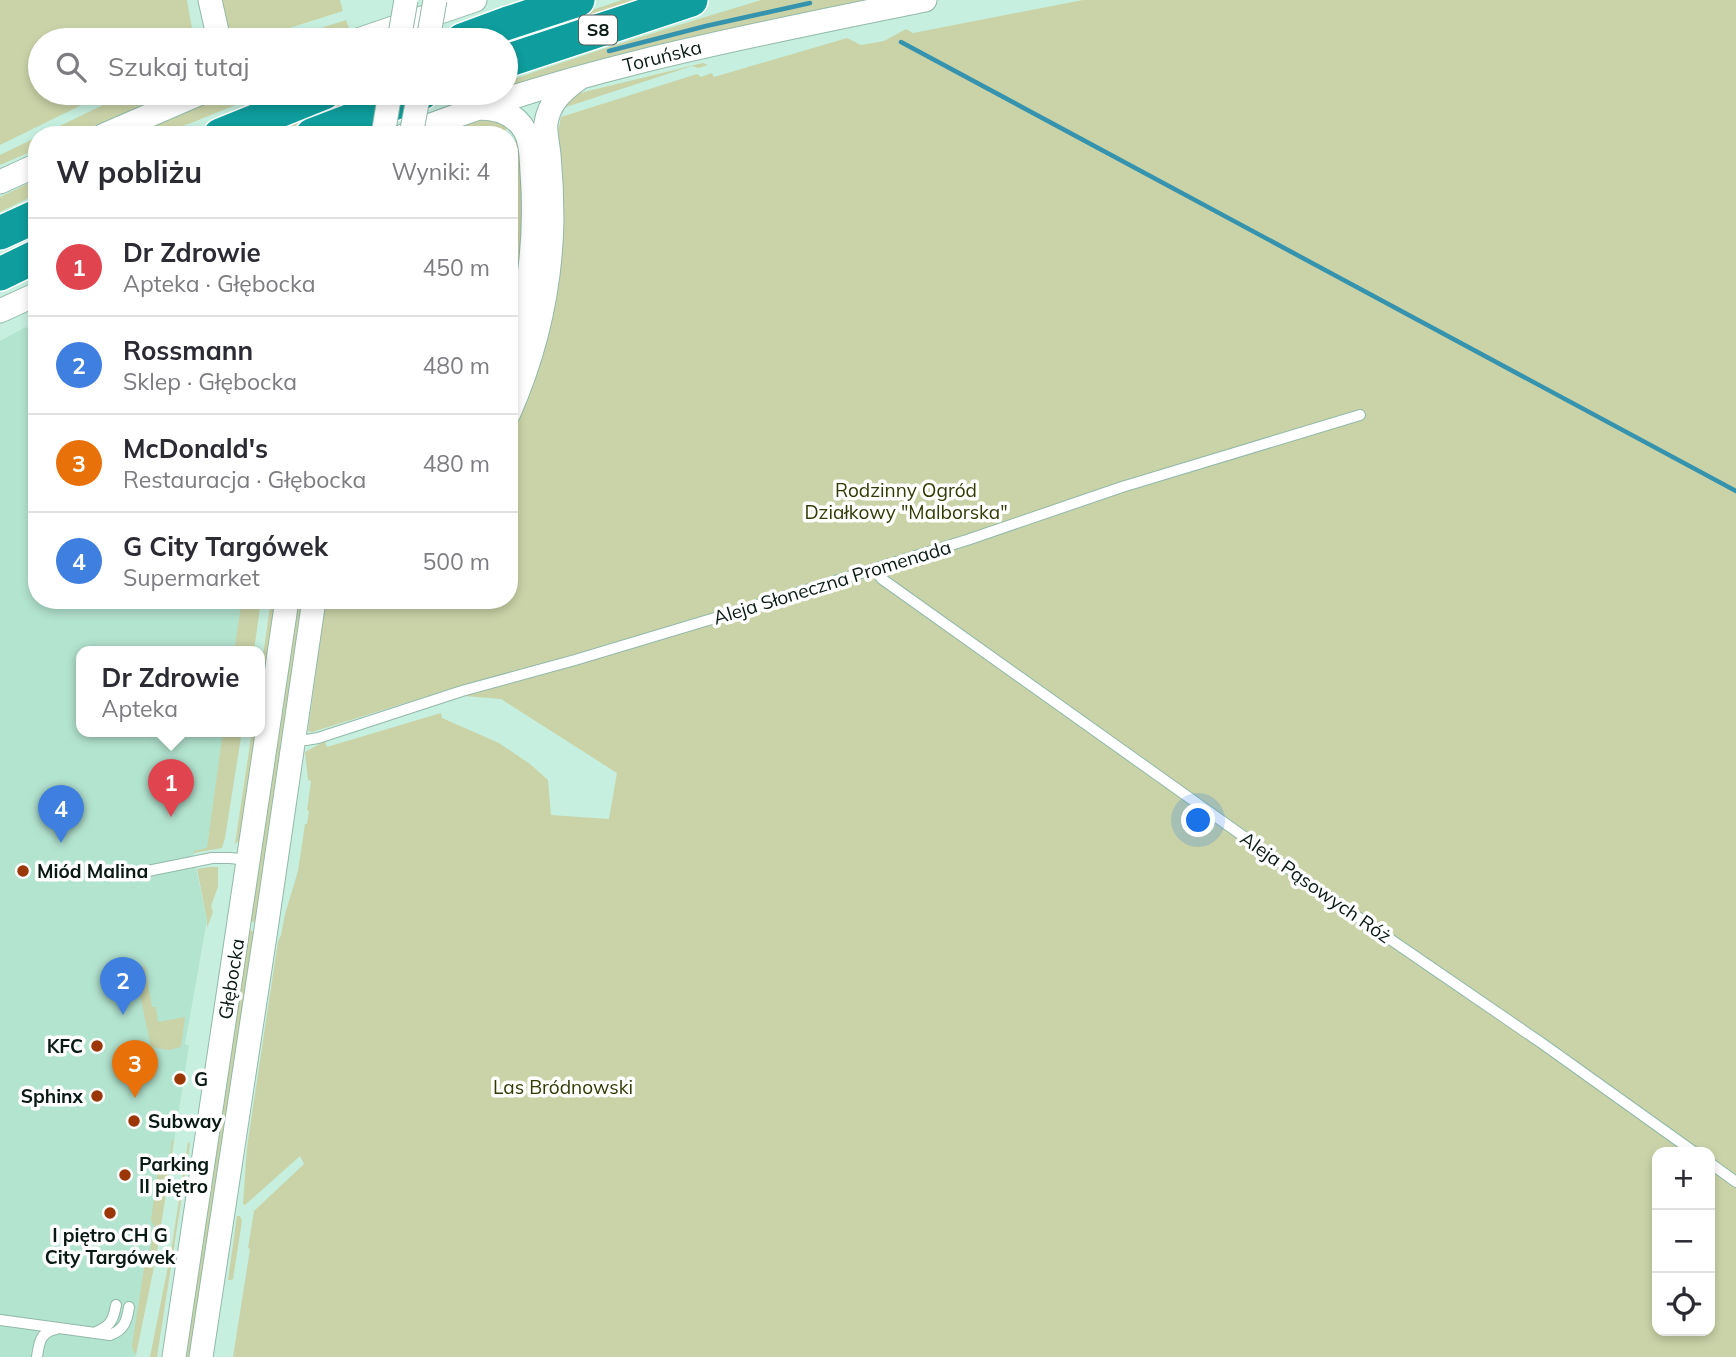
<!DOCTYPE html>
<html lang="pl">
<head>
<meta charset="utf-8">
<style>
  body { margin:0; font-family:Mulish,sans-serif; background:#f2f2f3; color:#2b2b33 }
  .controls { position:absolute; right:21px; bottom:21px; display:grid; overflow:hidden; border-radius:14px; box-shadow:0 4px 10px #0003 }
  .controls button { width:63px; height:63px; display:grid; place-items:center; padding:0; border:0; border-bottom:2px solid #e1e1e2; background:#fff; color:#2b2b33; font:35px sans-serif }
  .you { position:absolute; left:1199px; top:821px; width:24px; height:24px; margin:-18px; border:5px solid #fff; border-radius:50%; background:#1a73e8; box-shadow:0 0 0 10px #1a73e833 }
  .badge { display:grid; place-items:center; width:46px; height:46px; border-radius:50%; background:#9b3704; color:#fff; font-size:23px; font-weight:700 }
  .pin { position:absolute; translate:-50% -58px; filter:drop-shadow(0 2px 4px #0008) }
  .pin::after { content:''; position:absolute; top:37px; width:24px; height:21px; background:inherit; clip-path:polygon(0 0,100% 0,50% 100%) }
  .popup { position:absolute; left:76px; top:646px; width:189px; height:91px; box-sizing:border-box; display:grid; place-content:center; border-radius:14px; background:#fff; filter:drop-shadow(0 2px 5px #0005); font-size:23px; white-space:nowrap; color:#7c7c81 }
  .popup b { font-size:26px; color:#2b2b33 }
  .popup::after { content:''; position:absolute; left:50%; top:100%; margin-left:-14px; border:14px solid transparent; border-top-color:#fff }
  .list { margin:0; padding:0; list-style:none }
  h2 { display:flex; justify-content:space-between; align-items:center; height:91px; margin:0; padding:0 28px; font-size:30px }
  h2 small { font-size:23px; font-weight:400; color:#7c7c81 }
  .list li { display:grid; grid-template-columns:46px 1fr auto; gap:21px; align-items:center; box-sizing:border-box; height:98px; padding:0 28px; border-top:2px solid #e1e1e2 }
  .list b { display:block; font-size:26px; white-space:nowrap }
  .list p { margin:0; font-size:23px; white-space:nowrap; color:#7c7c81 }
  .list em { font-size:23px; font-style:normal; color:#7c7c81 }
  .icon { flex:none; width:38px; height:38px; fill:none; stroke:currentColor; stroke-width:2; stroke-linecap:round; stroke-linejoin:round }
  .map { position:relative; flex:none; width:1736px; height:1357px; overflow:hidden }
  .search { position:absolute; background:#fff; box-shadow:0 4px 10px #0003; left:28px; top:28px; width:490px; height:77px; display:flex; align-items:center; gap:18px; box-sizing:border-box; padding:0 24px; border-radius:38px; color:#7c7c81; font-size:26px }
  .panel { position:absolute; background:#fff; box-shadow:0 4px 10px #0003; left:28px; top:126px; width:490px; height:483px; border-radius:28px }
  .map>svg:first-child { display:block }
  .built { fill:#b3e4d0 }
  .green { fill:#cad3a8; fill-rule:evenodd }
  .lines { fill:none; stroke-linecap:round; stroke-linejoin:round }
  .stream { stroke:#3593ae; stroke-width:4.5 }
  .service-casing { stroke:#92b9a9; stroke-width:12 }
  .tertiary-casing { stroke:#92b9a9; stroke-width:25 }
  .motorway-casing { stroke:#fff; stroke-width:36 }
  .service { stroke:#fff; stroke-width:10 }
  .tertiary { stroke:#fff; stroke-width:23 }
  .motorway { stroke:#0f9d9d; stroke-width:33 }
  .tertiary-bridge-casing { stroke:#92b9a9; stroke-width:25; stroke-linecap:butt }
  .tertiary-bridge { stroke:#fff; stroke-width:23 }
  .poi-dot { fill:#9b3704; stroke:#fff; stroke-width:2.5 }
  .labels { text-anchor:middle; stroke-width:7; stroke-linejoin:round; paint-order:stroke }
  .shield { fill:#fff; stroke:#535e5a; stroke-width:2 }
  .shield-label { font-size:18px; font-weight:bold; fill:#091913 }
  .street-label { font-size:19px; fill:#091913; stroke:#fff }
  .park-label { font-size:19px; fill:#333b03; stroke:#fff }
  .poi-label { font-size:19px; font-weight:bold; fill:#091913; stroke:#fff; text-anchor:start }
</style>
</head>
<body>
<div class="map">
<svg width="1736" height="1357" viewBox="0 0 1736 1357">
  <rect width="100%" height="100%" fill="#c6efdf"/>
  <path class="built" d="M37,325V600H243L236,651H82V731H225L208,849L193,854L207,920L185,1044L189,1046L156,1256L135,1357H0V341L24,328Z"/>
  <path class="green" d="M0,0H187L194,40H40V93H106L0,145Z
    M220,0H340L343,11L286,29L245,31L234,30L229,32Z
    M622,0H641L506,45V40H502Z
    M761,0H878L506,89V82C590,52 675,26 761,0Z
    M1083,0H1736V1357H233L250,1249L248,1248L254,1211L304,1164L300,1156L245,1205L243,1204L247,1147L278,941L281,935L285,914L298,871L305,824H307L309,811L307,810L311,781L308,780L305,752L325,741L327,747L441,713L442,718L499,743L530,764L548,780L551,815L609,819L617,773L501,699L464,696L460,686L312,732L308,731L322,626L327,600H509V433L528,391L554,128L559,127L561,117L697,74L701,77L712,73L714,77L847,38L861,45L884,41L906,29L913,33ZM1657,1152H1710V1331H1657Z
    M346,20L349,28L345,35L326,40H255L293,37Z
    M703,63L708,65L698,68L692,66L560,109L576,94Z
    M128,93H173L72,135H41Z
    M220,93H265L191,123L157,135H124Z
    M359,93H376L272,135H255Z
    M479,116L512,125L503,132L494,135H434Z
    M37,137V149L0,165V155Z
    M518,141L521,146L525,238L509,333V144Z
    M37,179V194L0,212V197Z
    M242,600H261L254,651H234Z
    M271,600H279L260,724V676Z
    M295,600H306L259,923L248,921Z
    M223,731H242L225,838L222,848L193,853L194,851L207,848Z
    M252,731H259L242,838L235,844Z
    M209,867H218V887L211,906L213,912L207,928V920L197,869Z
    M246,930L258,932L193,1357H182Z
    M145,966L152,1007H156L158,1022L185,1017L181,1047L169,1050L151,1047L135,971L139,970V967Z
    M172,1140H174L157,1252L136,1355L133,1350L132,1346L144,1268L148,1265L154,1226L151,1220L159,1160L169,1161Z
    M188,1142L190,1144L157,1357H150L171,1251Z
    M237,1216H240L242,1221L233,1279L231,1280H228Z"/>
  <g class="lines">
    <path class="stream" d="M901,42L1736,491
      M609,51L706,26L810,3"/>
    <g class="service-casing">
      <path id="service" d="M874,569L882,579L1333,900L1543,1044L1694,1152
        M294,739L306,740L318,738L462,691L575,660L745,609L967,540L1122,487L1360,415
        M133,874L212,858H230L249,860
        M1710,1163L1736,1182
        M0,1320L110,1335C124,1330 127,1321 129,1307
        M94,1333C110,1326 113,1322 116,1305
        M37,1357C39,1343 40,1332 56,1329"/>
    </g>
    <g class="tertiary-casing">
      <path id="tertiary" d="M210,0L219,40
        M358,40L475,0
        M479,108C497,108 515,113 525,131C532,143 531,159 532,173C537,238 529,301 509,364
        M104,135L201,93
        M405,135C572,69 749,36 925,0
        M0,182L37,165
        M0,311L37,294
        M509,413C536,352 551,286 552,219C552,198 551,176 549,155C548,145 545,132 546,123C549,103 562,91 577,80
        M174,1357L287,600
        M201,1357L266,929L314,600"/>
    </g>
    <g class="motorway-casing">
      <path id="motorway" d="M462,40L508,23L578,0
        M506,61L691,0
        M220,135L324,93
        M312,135L422,93
        M0,233L37,216
        M0,274L37,256"/>
    </g>
    <use href="#service" class="service"/>
    <use href="#tertiary" class="tertiary"/>
    <use href="#motorway" class="motorway"/>
    <g class="tertiary-bridge-casing">
      <path id="tertiary-bridge" d="M399,40L406,0
        M428,40L435,0
        M383,135L390,93
        M411,135L419,93"/>
    </g>
    <use href="#tertiary-bridge" class="tertiary-bridge"/>
  </g>
  <g class="poi-dot">
    <circle cx="23" cy="871" r="7"/>
    <circle cx="97" cy="1046" r="7"/>
    <circle cx="180" cy="1079" r="7"/>
    <circle cx="97" cy="1096" r="7"/>
    <circle cx="134" cy="1121" r="7"/>
    <circle cx="125" cy="1175" r="7"/>
    <circle cx="110" cy="1213" r="7"/>
  </g>
  <g class="labels">
    <rect class="shield" x="579" y="15.5" width="38" height="29" rx="5"/>
    <g class="shield-label">
      <text x="598" y="36">S8</text>
    </g>
    <g class="street-label">
      <text transform="translate(662 56) rotate(-14)" y="7">Toruńska</text>
      <text transform="translate(832 582) rotate(-17)" y="7">Aleja Słoneczna Promenada</text>
      <text transform="translate(1316 887) rotate(35)" y="7">Aleja Pąsowych Róż</text>
      <text transform="translate(231 979) rotate(-81)" y="7">Głębocka</text>
    </g>
    <g class="park-label">
      <text x="906" y="497">Rodzinny Ogród<tspan x="906" dy="22">Działkowy "Malborska"</tspan></text>
      <text x="563" y="1094">Las Bródnowski</text>
    </g>
    <g class="poi-label">
      <text x="37" y="878">Miód Malina</text>
      <text x="83" y="1053" text-anchor="end">KFC</text>
      <text x="194" y="1086">G</text>
      <text x="83" y="1103" text-anchor="end">Sphinx</text>
      <text x="148" y="1128">Subway</text>
      <text x="139" y="1171">Parking<tspan x="139" dy="22">II piętro</tspan></text>
      <text x="110" y="1242" text-anchor="middle">I piętro CH G<tspan x="110" dy="22">City Targówek</tspan></text>
    </g>
  </g>
</svg>
<div class="controls">
<button>+</button>
<button>−</button>
<button><svg class="icon" aria-label="locate" viewBox="0 0 24 24"><circle cx="12" cy="12" r="6"/><path d="M12 2v4M12 18v4M2 12h4M18 12h4"/></svg></button>
</div>
<div class="you"></div>
<div class="pin badge" style="left:171px;top:817px;background:#e0444e">1</div>
<div class="popup"><b>Dr Zdrowie</b>Apteka</div>
<div class="pin badge" style="left:123px;top:1015px;background:#3f7fe0">2</div>
<div class="pin badge" style="left:135px;top:1098px;background:#e8710a">3</div>
<div class="pin badge" style="left:61px;top:843px;background:#3f7fe0">4</div>
<div class="search"><svg class="icon" aria-label="search" viewBox="0 0 24 24"><circle cx="10" cy="10" r="6"/><path d="M15 15l6 6"/></svg>Szukaj tutaj</div>
<section class="panel">
<h2>W pobliżu<small>Wyniki: 4</small></h2>
<ul class="list">
<li><span class="badge" style="background:#e0444e">1</span><div><b>Dr Zdrowie</b><p>Apteka · Głębocka</p></div><em>450 m</em></li>
<li><span class="badge" style="background:#3f7fe0">2</span><div><b>Rossmann</b><p>Sklep · Głębocka</p></div><em>480 m</em></li>
<li><span class="badge" style="background:#e8710a">3</span><div><b>McDonald's</b><p>Restauracja · Głębocka</p></div><em>480 m</em></li>
<li><span class="badge" style="background:#3f7fe0">4</span><div><b>G City Targówek</b><p>Supermarket</p></div><em>500 m</em></li>
</ul>
</section>
</div>
</body>
</html>
